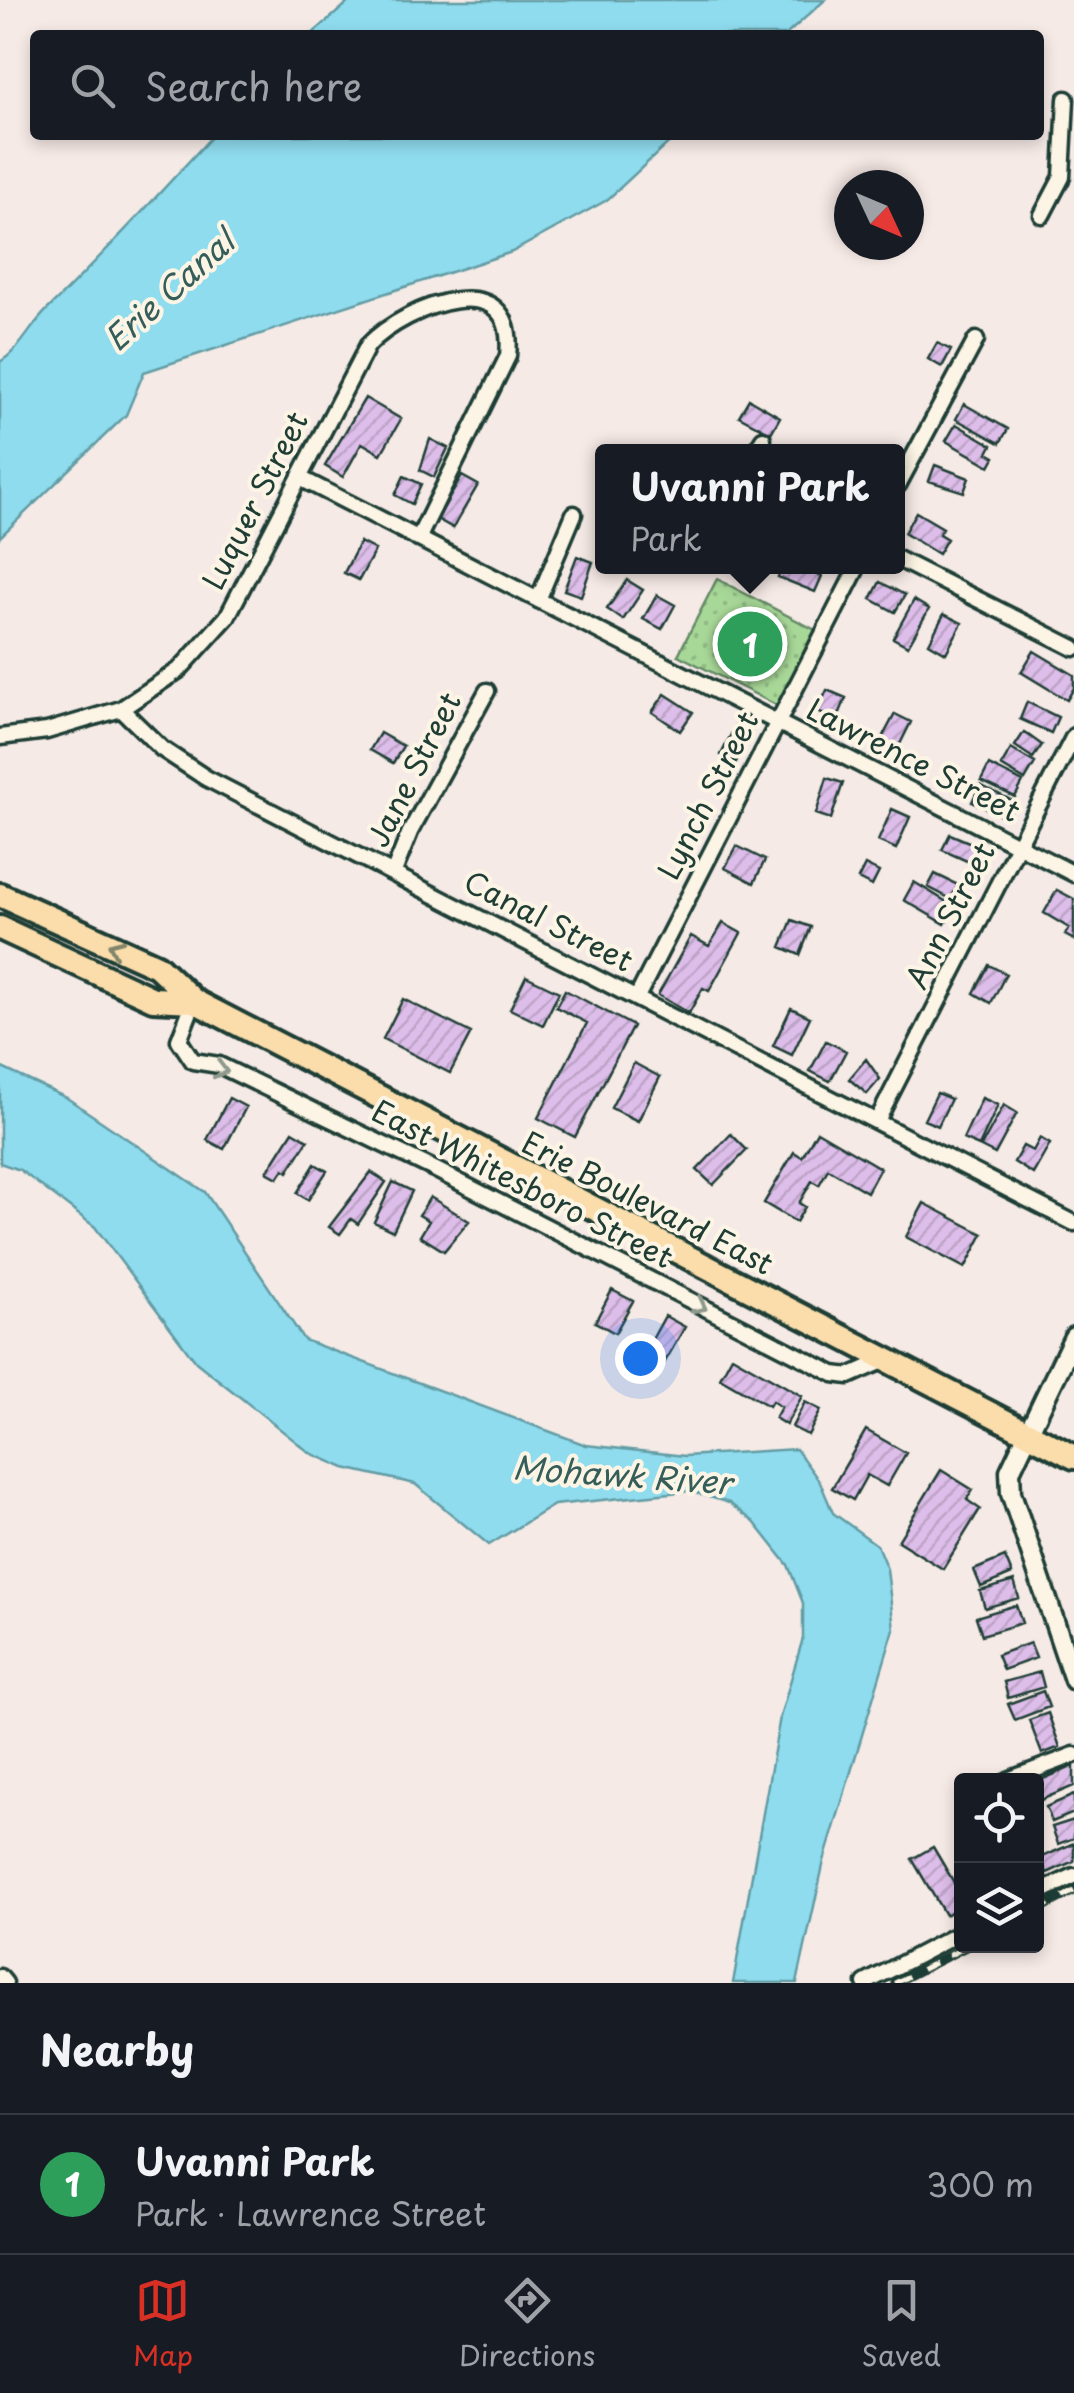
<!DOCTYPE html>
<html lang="en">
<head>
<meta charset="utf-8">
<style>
  body { margin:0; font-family:"Playpen Sans",sans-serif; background:#20242c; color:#f1f3f6 }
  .controls { position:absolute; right:30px; bottom:30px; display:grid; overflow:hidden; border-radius:10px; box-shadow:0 5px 15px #0003 }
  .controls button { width:90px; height:90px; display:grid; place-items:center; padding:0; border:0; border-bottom:2px solid #363941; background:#171b24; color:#f1f3f6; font:50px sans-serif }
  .compass { position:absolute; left:834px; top:170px; width:90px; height:90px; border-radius:50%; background:#171b24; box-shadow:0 5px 15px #0003; rotate:134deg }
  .you { position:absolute; left:640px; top:1358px; width:35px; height:35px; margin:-25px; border:8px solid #fff; border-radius:50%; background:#1a73e8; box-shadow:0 0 0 15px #1a73e833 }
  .badge { display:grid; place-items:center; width:65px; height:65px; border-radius:50%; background:#d93025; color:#fff; font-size:32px; font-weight:700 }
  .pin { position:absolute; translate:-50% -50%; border:5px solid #fff; box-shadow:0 2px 10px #0006 }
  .popup { position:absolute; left:595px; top:444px; width:310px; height:130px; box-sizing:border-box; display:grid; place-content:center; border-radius:10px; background:#171b24; filter:drop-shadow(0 2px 8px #0005); font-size:32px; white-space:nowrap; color:#9ea1a6 }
  .popup b { font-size:38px; color:#f1f3f6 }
  .popup::after { content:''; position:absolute; left:50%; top:100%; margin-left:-20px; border:20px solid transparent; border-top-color:#171b24 }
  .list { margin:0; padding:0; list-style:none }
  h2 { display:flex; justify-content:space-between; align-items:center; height:130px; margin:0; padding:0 40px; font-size:42px }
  h2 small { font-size:32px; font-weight:400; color:#9ea1a6 }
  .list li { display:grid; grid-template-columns:65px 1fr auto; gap:30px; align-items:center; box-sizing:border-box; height:140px; padding:0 40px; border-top:2px solid #363941 }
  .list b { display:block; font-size:38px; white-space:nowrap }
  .list p { margin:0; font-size:32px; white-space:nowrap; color:#9ea1a6 }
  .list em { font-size:32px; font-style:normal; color:#9ea1a6 }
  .icon { flex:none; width:55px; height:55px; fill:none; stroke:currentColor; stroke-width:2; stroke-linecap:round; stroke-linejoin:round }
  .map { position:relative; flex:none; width:1074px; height:1983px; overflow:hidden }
  .search { position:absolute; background:#171b24; box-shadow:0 5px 15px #0003; left:30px; right:30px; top:30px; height:110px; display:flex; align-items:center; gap:25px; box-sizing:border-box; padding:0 35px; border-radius:10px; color:#9ea1a6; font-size:38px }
  .sheet { height:270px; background:#171b24 }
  nav { display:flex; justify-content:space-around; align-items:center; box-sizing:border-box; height:140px; border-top:2px solid #363941; background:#171b24; font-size:28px; color:#9ea1a6 }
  nav a { display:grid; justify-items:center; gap:5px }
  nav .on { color:#d93025 }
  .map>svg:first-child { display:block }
  .park { fill:url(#park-dots); stroke:#648a66; stroke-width:2.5 }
  .water { fill:#8fdcef; stroke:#629ca4; stroke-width:2.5 }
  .building { fill:url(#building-hatch); stroke:#1f3d34; stroke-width:2.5 }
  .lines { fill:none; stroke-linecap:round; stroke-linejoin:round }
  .minor-casing { stroke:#1f3d34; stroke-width:21 }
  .tertiary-casing { stroke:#1f3d34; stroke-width:25 }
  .primary-casing { stroke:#1f3d34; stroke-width:30 }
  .trunk-casing { stroke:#1f3d34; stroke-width:30 }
  .minor { stroke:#fcf5e5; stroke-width:14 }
  .tertiary { stroke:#fcf5e5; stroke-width:18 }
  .primary { stroke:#fbddab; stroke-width:22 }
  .trunk { stroke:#fbddab; stroke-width:22 }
  .rail-casing { stroke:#1f3d34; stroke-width:9 }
  .rail { stroke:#fcf5e5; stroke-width:5; stroke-dasharray:15; stroke-linecap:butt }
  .oneway { stroke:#82856a }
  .oneway2 { stroke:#8e998c }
  .labels { text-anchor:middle; stroke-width:8; stroke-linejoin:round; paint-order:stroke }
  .street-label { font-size:30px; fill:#1f3d34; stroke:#fcf5e5 }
  .water-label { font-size:32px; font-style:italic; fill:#355d59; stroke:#fcf5e5 }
</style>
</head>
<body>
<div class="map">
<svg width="1074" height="1983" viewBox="0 0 1074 1983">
  <defs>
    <pattern id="park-dots" width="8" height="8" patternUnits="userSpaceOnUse" patternTransform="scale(2.5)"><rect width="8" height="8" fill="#a8d898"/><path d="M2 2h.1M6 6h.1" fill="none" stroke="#90ba84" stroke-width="1.8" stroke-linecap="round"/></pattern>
    <pattern id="building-hatch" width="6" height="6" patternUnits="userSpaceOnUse" patternTransform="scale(2.5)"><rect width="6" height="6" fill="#ddbde9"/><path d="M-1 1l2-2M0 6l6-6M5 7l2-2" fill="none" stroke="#bda3c8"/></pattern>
  </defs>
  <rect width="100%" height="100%" fill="#f6eae6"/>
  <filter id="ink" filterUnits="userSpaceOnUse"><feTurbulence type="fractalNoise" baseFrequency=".01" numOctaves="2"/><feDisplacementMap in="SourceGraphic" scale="20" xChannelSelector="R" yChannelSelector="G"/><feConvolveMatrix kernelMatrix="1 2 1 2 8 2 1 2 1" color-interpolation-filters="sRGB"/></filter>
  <g filter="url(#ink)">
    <path class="park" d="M717,579L823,634L784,709L678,655Z"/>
    <path class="water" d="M351,0H825L786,35H311Z
      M213,135H677L607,200L512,252L144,372L126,415L0,537V362C21,349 29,328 46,311C104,254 158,195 213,135Z
      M0,1067L67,1098L205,1192L304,1340L586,1445L685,1456L796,1449L820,1482L833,1513L877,1545L887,1569L894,1629L824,1861L797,1983H733L780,1717L803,1638V1603L788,1565L754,1522L729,1503L690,1491L554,1505L489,1545L415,1484L345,1468L310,1453L196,1362L95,1227L20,1170L0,1163Z"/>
    <path class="building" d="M937,343L951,350L942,367L928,359Z
      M365,398L401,419L381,454L362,443L343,477L325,466Z
      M749,399L780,417L771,433L739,416Z
      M964,404L1008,429L1000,443L956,419Z
      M956,424L992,445L988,453L995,457L990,466L946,441Z
      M430,439L448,448L434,477L420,470Z
      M935,465L969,478L964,492L929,481Z
      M404,476L421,484L412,504L395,495Z
      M462,476L478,485L453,528L437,519Z
      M916,512L943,528L939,534L947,539L938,554L904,533Z
      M360,542L375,550L359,580L344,573Z
      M577,556L593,562L581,596L564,590Z
      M782,566H798L822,576L815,592L778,577Z
      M627,580L643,590L623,620L607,609Z
      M880,582L905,595L895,612L871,599Z
      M657,595L675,605L662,629L643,619Z
      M914,600L929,609L908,646L893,638Z
      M944,614L962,623L946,653L929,643Z
      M1034,651L1074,675V688L1067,700L1021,672Z
      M827,690L846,698L837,720L817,712Z
      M665,694L693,712L680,731L652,712Z
      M1027,702L1058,717L1051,733L1020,719Z
      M895,714L911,722L896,752L879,744Z
      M737,722L752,729L736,762L721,755Z
      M1024,732L1042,745L1033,758L1015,746Z
      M380,733L403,746L393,763L370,750Z
      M1011,749L1035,763L1025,780L1001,766Z
      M989,765L1023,782L1015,797L981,781Z
      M827,778L843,783L831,819L816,814Z
      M980,785L1015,802L1007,818L972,802Z
      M892,809L910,817L896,849L878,841Z
      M950,834L983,848L976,865L942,850Z
      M737,846L765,860L754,883L725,868Z
      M865,865L879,872L872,886L858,879Z
      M935,874L958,885L951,899L928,887Z
      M914,882L955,907L945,924L904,900Z
      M1057,890L1074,899V940L1065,935L1069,928L1044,913Z
      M792,920L811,927L800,955L781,947Z
      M723,923L741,933L709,991L703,988L689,1013L658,995L691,936L709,946Z
      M989,965L1006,974L991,1003L974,993Z
      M526,976L559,992L543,1025L510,1009Z
      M565,990L633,1026L575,1137L538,1118L587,1023L556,1007Z
      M403,999L471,1033L450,1073L383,1039Z
      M791,1008L810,1017L792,1055L773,1046Z
      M826,1041L846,1051L830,1081L810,1071Z
      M866,1059L880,1079L867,1094L849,1079Z
      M634,1063L660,1077L638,1121L611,1108Z
      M937,1093L951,1099L938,1126L924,1120Z
      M229,1098L246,1107L224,1149L207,1140Z
      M982,1098L998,1105L979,1146L963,1139Z
      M1004,1105L1017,1113L995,1154L981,1147Z
      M293,1131L308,1140L288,1172L284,1169L278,1178L267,1172Z
      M817,1131L880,1168L867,1192L828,1169L819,1185L812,1181L799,1203L805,1207L796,1222L764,1203L794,1152L802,1157Z
      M731,1134L747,1150L713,1185L697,1170Z
      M1040,1138L1050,1144L1033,1174L1014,1162L1023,1146L1033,1151Z
      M315,1164L327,1171L308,1200L297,1193Z
      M371,1172L386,1182L358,1224L351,1219L340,1234L329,1227Z
      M393,1182L412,1191L393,1231L374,1222Z
      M430,1197L469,1221L444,1251L420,1236L429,1221L419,1215Z
      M924,1203L983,1234L965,1268L906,1237Z
      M612,1290L633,1301L615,1333L595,1322Z
      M665,1316L685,1327L659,1372L640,1361Z
      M732,1356L802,1396L786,1425L775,1418L781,1407L772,1401L769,1406L720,1378Z
      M805,1402L821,1410L808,1435L792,1427Z
      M866,1430L906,1453L887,1486L867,1475L853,1500L832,1488Z
      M941,1470L973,1490L967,1500L980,1509L943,1569L898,1541Z
      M1005,1557L1012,1574L981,1587L974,1570Z
      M1014,1581L1019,1598L985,1608L980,1591Z
      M1016,1605L1022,1623L982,1635L976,1617Z
      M1030,1643L1036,1658L1003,1670L997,1655Z
      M1040,1672L1044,1687L1008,1698L1004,1682Z
      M1043,1691L1049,1707L1015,1720L1008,1704Z
      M1048,1713L1060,1747L1042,1754L1029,1720Z
      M1074,1766V1786L1036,1802V1782Z
      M1074,1795V1813L1052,1822L1046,1807Z
      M1074,1820V1838L1058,1844L1052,1827Z
      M1074,1843V1861L1047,1873L1040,1858Z
      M933,1847L962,1896V1905L945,1915L912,1859Z"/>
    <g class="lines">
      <g class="minor-casing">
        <path id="minor" d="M1042,215L1062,177L1066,99
          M755,452L763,439
          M300,478L1074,874
          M898,485L976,340
          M898,559L1074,648
          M538,600L574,514
          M121,709L179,670L227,617L368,345C407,305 518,262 508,356L418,539
          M0,737L47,731L121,709L162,749L206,778L1074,1223
          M393,874L410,832L487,691
          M637,997L858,566
          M194,1001L179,1040L193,1061L219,1065L434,1169L834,1374L849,1376L885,1360
          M877,1121L1074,736
          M1008,1780L1074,1755
          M1036,1894L1074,1876
          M0,1977L5,1983
          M865,1983L962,1932"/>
      </g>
      <g class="tertiary-casing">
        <path id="tertiary" d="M1074,1337L1010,1471L1011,1493L1074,1680"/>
      </g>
      <g class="primary-casing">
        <path id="primary" d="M194,1001L1074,1457"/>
      </g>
      <g class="trunk-casing">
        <path id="trunk" d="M0,895L157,966L194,1001
          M0,928L153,999L194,1001"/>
      </g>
      <use href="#minor" class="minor"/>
      <use href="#tertiary" class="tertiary"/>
      <use href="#primary" class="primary"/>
      <use href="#trunk" class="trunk"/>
      <g class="rail-casing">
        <path id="rail" d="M1036,1911L1074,1891
          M895,1983L968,1946"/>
      </g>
      <use href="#rail" class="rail"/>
    </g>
    <defs><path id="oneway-chevron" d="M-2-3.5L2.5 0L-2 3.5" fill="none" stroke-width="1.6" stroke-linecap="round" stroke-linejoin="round" transform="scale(2.5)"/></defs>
    <use class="oneway" href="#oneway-chevron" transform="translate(115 947) rotate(-156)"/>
    <g class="oneway2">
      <use href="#oneway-chevron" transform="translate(221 1070) rotate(15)"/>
      <use href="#oneway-chevron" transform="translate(700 1306) rotate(27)"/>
    </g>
  </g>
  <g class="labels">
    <g class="street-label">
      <text transform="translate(256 501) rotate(-63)" y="10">Luquer Street</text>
      <text transform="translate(913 761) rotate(27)" y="10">Lawrence Street</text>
      <text transform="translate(415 770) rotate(-63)" y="10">Jane Street</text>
      <text transform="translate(709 796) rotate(-63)" y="10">Lynch Street</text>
      <text transform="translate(951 916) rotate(-63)" y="10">Ann Street</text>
      <text transform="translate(548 922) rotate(27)" y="10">Canal Street</text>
      <text transform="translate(522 1185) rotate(27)" y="10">East Whitesboro Street</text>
      <text transform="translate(647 1204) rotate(27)" y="10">Erie Boulevard East</text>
    </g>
    <g class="water-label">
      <text transform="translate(170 291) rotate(-42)" y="11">Erie Canal</text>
      <text transform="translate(622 1476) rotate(4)" y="11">Mohawk River</text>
    </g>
  </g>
</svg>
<div class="controls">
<button><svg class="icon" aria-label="locate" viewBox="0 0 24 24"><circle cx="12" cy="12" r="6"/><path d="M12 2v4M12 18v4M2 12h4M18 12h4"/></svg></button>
<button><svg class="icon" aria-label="layers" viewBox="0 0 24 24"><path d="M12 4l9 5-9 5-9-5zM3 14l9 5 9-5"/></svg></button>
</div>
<svg class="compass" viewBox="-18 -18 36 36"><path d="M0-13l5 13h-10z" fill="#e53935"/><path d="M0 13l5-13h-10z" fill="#9ea1a6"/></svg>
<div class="you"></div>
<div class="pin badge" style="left:750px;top:644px;background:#2e9e5b">1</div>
<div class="popup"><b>Uvanni Park</b>Park</div>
<div class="search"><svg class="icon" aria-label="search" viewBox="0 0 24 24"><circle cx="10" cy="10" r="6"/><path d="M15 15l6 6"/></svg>Search here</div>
</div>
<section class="sheet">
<h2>Nearby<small></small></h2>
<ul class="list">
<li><span class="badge" style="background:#2e9e5b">1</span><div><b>Uvanni Park</b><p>Park · Lawrence Street</p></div><em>300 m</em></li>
</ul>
</section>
<nav>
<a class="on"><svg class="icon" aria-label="map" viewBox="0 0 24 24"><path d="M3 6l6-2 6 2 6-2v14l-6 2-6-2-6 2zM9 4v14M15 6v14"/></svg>Map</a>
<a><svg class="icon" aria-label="directions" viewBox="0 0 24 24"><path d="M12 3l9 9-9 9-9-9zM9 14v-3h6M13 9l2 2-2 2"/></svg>Directions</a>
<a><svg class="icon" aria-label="saved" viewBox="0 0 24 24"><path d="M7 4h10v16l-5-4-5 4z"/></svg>Saved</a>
</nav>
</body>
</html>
